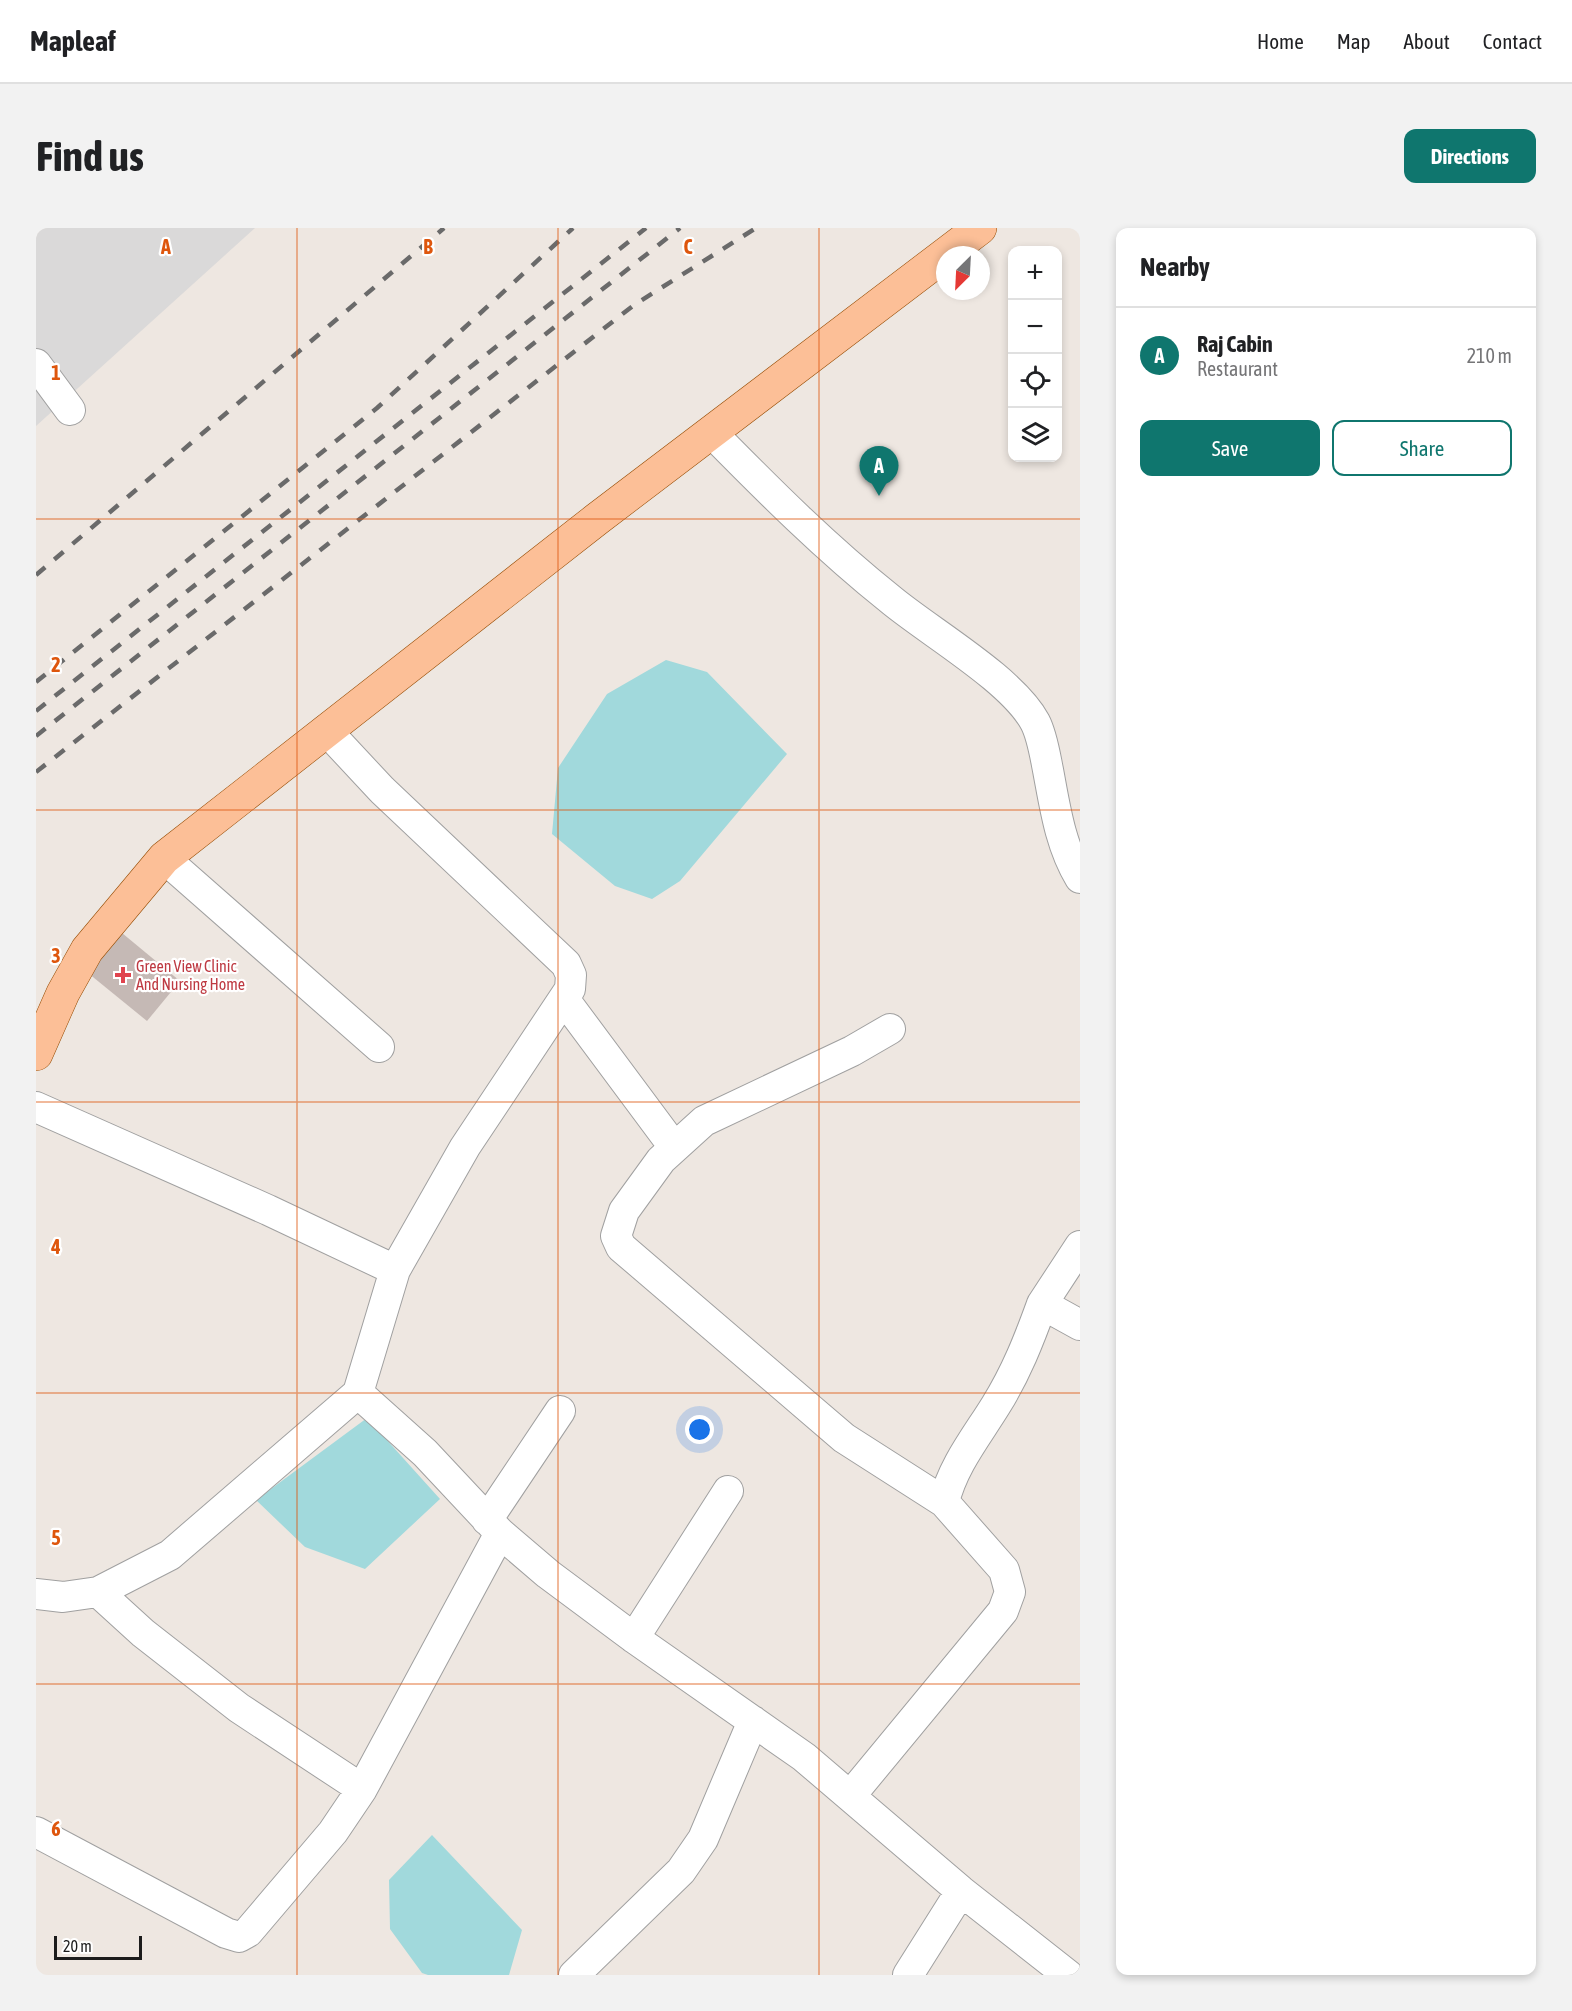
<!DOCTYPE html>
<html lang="en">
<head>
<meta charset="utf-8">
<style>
  body { margin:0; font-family:"Asap Condensed",sans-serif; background:#f2f2f2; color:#202124 }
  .controls { position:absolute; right:18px; top:18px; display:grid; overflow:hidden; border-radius:12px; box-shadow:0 3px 9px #0003 }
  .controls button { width:54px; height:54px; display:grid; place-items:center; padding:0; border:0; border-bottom:2px solid #e0e0e0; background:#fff; color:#202124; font:30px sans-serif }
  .compass { position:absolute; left:900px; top:18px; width:54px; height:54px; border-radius:50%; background:#fff; box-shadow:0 3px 9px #0003; rotate:204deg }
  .scale { position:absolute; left:18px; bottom:15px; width:88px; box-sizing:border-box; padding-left:6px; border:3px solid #1c1c1c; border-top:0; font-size:16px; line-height:21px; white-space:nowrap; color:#1c1c1c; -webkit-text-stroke:4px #fff; paint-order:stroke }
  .you { position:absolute; left:664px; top:1202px; width:21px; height:21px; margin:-15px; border:4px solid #fff; border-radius:50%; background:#1a73e8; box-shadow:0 0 0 9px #1a73e833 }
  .badge { display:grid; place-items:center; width:39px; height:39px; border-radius:50%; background:#0f766e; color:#fff; font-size:20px; font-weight:700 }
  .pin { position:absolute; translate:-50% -50px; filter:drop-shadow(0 2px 3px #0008) }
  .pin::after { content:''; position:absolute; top:32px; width:21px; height:18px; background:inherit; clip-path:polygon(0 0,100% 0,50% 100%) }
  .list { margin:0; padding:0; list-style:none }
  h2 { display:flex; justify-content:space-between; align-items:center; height:78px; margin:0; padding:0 24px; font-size:26px }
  h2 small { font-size:20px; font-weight:400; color:#757577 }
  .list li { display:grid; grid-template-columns:39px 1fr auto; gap:18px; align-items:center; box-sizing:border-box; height:96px; padding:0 24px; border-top:2px solid #e0e0e0 }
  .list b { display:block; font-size:22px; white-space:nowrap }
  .list p { margin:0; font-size:20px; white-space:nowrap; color:#757577 }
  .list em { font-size:20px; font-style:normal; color:#757577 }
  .actions { display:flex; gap:12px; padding:18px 24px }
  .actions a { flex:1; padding:14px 0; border:2px solid #0f766e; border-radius:12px; text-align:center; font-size:21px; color:#0f766e }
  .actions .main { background:#0f766e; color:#fff }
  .icon { flex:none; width:33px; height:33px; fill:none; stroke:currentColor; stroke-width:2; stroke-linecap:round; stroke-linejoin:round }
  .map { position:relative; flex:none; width:1044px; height:1747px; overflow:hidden; border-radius:12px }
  header { display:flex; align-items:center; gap:36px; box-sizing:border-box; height:84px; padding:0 30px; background:#fff; border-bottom:2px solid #e0e0e0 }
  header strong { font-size:28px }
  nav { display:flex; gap:33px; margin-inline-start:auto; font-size:21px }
  .intro { display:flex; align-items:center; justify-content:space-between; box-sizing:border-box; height:144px; padding:0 36px }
  h1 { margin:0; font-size:42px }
  .button { padding:15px 27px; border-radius:12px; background:#0f766e; color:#fff; font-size:21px; font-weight:700 }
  main { display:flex; gap:36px; padding:0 36px }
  aside { flex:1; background:#fff; border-radius:12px; box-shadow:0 3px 9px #0003 }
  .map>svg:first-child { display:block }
  .residential { fill:#dad9d9 }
  .water { fill:#a1d9dc }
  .building { fill:#c5b9b5 }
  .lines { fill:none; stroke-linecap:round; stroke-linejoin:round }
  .minor-casing { stroke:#a0a0a0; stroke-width:32 }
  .major-casing { stroke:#944a00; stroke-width:34 }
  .minor { stroke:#fff; stroke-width:30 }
  .major { stroke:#fcbf97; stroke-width:33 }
  .rail { stroke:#6a6a6a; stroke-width:4.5; stroke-dasharray:12 12; stroke-linecap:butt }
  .grid { fill:none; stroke:#de560d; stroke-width:1.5; stroke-opacity:0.55 }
  .health-dot { fill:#e0444e; stroke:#fff; stroke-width:2 }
  .labels { text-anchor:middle; stroke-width:4.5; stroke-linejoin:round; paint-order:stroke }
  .health-label { font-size:16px; fill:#be3a42; stroke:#fff; text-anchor:start }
  .grid-label { font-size:20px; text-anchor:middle; font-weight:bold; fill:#de560d; stroke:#fff; stroke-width:4.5; stroke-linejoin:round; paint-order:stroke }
</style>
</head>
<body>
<header>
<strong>Mapleaf</strong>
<nav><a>Home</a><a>Map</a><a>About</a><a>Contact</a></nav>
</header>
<div class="intro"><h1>Find us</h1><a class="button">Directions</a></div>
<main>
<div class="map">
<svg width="1044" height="1747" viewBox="0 0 1044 1747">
  <rect width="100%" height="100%" fill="#eee7e1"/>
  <path class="residential" d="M0,0H219L0,198Z"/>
  <path class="water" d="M630,432L671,444L751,526L644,653L616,671L579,658L516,606L522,540L571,466Z
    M331,1190L404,1271L329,1341L269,1319L220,1272Z
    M396,1607L486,1702L473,1747H392L386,1745L354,1701L353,1652Z"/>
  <path class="building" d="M86,705L144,753L111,793L52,745Z"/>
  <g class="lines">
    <g class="minor-casing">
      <path id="minor" d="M0,136L34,182
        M675,204C732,262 790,320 854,371C892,403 976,451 999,494C1006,507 1009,527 1012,542C1019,579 1024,617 1044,650
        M128,630L343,819
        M528,771L638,919
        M854,801L816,823L668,893L625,932L588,983L580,1008L585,1019L808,1210L908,1274
        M0,879L232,982L359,1042
        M1044,1018L1006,1076L1044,1097
        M322,1165L389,1225L464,1305L512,1346L598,1410L768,1529L925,1663L1032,1747
        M451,1292L524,1183
        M62,1364L107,1405L203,1480L326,1561
        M0,1366L27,1369L62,1364L134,1327L322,1165L359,1042L429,919L534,761L535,747L530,736L346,562L290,502
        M598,1410L692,1263
        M815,1567L967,1383L974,1364L968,1342L908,1274C917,1237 941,1208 960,1177C980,1145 993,1112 1006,1076
        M0,1604L190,1705L203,1709L212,1704L297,1604L326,1561L464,1305
        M538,1747L645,1643L667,1611L717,1493
        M872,1747L925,1663"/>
    </g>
    <g class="major-casing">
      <path id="major" d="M0,826L27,765L51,722L128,630L561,291L944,0"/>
    </g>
    <use href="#minor" class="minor"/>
    <use href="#major" class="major"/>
    <path class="rail" d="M0,347L408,0
      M0,454L341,180L537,0
      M0,483L610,0
      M0,508L644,0
      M0,544L598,77L720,0"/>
  </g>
  <path class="grid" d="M261,0V1747M522,0V1747M783,0V1747M0,291H1044M0,582H1044M0,874H1044M0,1165H1044M0,1456H1044"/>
  <path class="health-dot" d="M84 738h6v6h6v6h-6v6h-6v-6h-6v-6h6z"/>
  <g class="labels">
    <g class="health-label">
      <text x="100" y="744">Green View Clinic<tspan x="100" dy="18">And Nursing Home</tspan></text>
    </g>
  </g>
  <g class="grid-label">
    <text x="130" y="26">A</text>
    <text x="392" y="26">B</text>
    <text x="652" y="26">C</text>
    <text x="20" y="152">1</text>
    <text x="20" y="444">2</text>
    <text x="20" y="735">3</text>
    <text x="20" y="1026">4</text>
    <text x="20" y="1317">5</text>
    <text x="20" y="1608">6</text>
  </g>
</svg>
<div class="controls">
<button>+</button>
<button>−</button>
<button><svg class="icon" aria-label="locate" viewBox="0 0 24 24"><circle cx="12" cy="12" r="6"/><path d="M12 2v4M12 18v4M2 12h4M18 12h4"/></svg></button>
<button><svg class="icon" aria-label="layers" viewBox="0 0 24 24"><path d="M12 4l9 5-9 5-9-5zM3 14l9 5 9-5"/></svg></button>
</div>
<svg class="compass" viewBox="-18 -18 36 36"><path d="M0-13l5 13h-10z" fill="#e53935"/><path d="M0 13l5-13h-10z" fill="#757577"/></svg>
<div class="scale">20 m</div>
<div class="you"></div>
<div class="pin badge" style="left:843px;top:268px">A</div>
</div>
<aside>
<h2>Nearby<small></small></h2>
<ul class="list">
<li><span class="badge">A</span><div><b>Raj Cabin</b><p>Restaurant</p></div><em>210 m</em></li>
</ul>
<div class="actions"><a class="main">Save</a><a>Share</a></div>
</aside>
</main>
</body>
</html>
